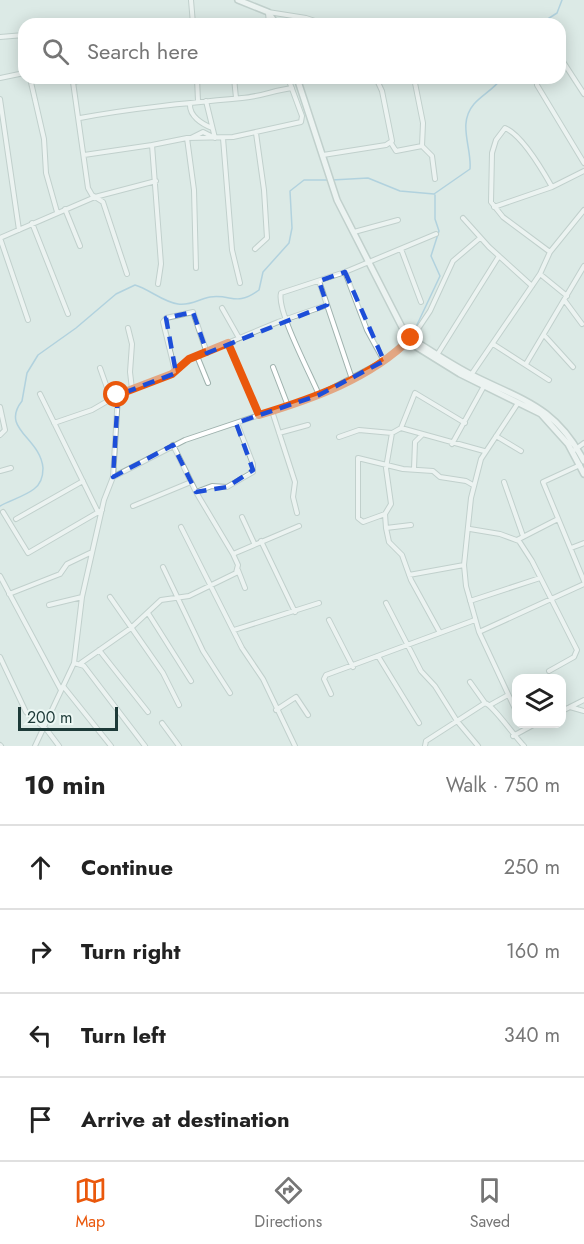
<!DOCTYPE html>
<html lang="en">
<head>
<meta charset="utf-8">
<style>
  body { margin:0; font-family:Jost,sans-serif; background:#f2f2f2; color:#222 }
  .controls { position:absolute; right:18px; bottom:18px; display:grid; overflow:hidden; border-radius:12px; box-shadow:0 3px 15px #0003 }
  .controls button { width:54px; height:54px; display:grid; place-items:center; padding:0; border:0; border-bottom:2px solid #e0e0e0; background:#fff; color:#222; font:30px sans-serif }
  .scale { position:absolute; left:18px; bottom:15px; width:100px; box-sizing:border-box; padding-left:6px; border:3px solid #1d3a38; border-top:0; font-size:16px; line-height:21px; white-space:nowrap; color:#1d3a38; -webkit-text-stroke:4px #ecf7f3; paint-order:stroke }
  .stop { position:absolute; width:18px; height:18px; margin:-14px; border:4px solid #ea580c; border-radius:50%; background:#fff }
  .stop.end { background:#ea580c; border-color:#fff; box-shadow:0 2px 6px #0008 }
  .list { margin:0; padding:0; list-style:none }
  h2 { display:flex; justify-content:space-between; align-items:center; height:78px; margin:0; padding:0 24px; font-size:26px }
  h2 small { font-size:20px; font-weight:400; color:#767676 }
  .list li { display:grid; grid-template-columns:39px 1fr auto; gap:18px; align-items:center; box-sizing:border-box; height:84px; padding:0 24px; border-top:2px solid #e0e0e0 }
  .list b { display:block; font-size:22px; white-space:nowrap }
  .list em { font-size:20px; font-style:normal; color:#767676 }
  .icon { flex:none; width:33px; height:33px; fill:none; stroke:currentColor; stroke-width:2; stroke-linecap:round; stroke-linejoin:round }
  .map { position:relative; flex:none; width:584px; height:746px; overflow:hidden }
  .search { position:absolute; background:#fff; box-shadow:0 3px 15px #0003; left:18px; right:18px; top:18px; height:66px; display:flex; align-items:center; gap:15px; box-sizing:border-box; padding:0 21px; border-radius:18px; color:#767676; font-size:22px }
  .sheet { height:414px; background:#fff }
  nav { display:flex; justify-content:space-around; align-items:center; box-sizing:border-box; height:84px; border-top:2px solid #e0e0e0; background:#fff; font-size:16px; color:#767676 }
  nav a { display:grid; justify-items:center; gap:3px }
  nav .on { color:#ea580c }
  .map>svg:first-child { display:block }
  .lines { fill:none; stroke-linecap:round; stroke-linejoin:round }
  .stream { stroke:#7db6d5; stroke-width:1.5 }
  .minor-casing { stroke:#9fb2ae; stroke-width:6 }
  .tertiary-casing { stroke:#9fb2ae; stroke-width:8 }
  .minor { stroke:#fff; stroke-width:4 }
  .tertiary { stroke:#fff; stroke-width:5 }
  .route { stroke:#ea580c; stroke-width:8 }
  .marked { fill:none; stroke:#1d4ed8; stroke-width:4.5; stroke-dasharray:12 8; stroke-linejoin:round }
</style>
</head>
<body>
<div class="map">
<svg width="584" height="746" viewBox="0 0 584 746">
  <rect width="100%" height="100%" fill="#dceae6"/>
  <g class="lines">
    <path class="stream" d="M540,24L557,13L562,0
      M332,180L368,178L400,191L434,194L470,169C472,147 457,124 474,104C482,95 494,89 502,78
      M415,329L440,276L431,256L439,231L435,219V195
      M0,506C11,500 25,496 34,489C41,484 43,476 43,468C40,437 0,429 22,401L27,373L38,355L76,328L116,294L135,285C149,289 163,302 178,304C190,306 199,299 210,297C233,294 235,307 259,290L263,272L289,243L292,228L290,191L304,180H327"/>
    <g class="minor-casing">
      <path id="minor" d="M191,0L193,24
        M269,24L268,12L306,18L324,24
        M0,37L24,35
        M560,57L584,94
        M0,78L24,73
        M30,78L44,139L46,173L57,212
        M72,78L73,82L94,78
        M197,78L198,101
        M234,78L236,98
        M73,82L88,188L92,195L103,202L127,274
        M537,85L584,163
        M0,99L19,230
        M206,101L215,138
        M190,104C189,116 202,124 212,128
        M80,118C134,108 187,103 242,98C259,97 275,90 292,88
        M187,138L194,190L196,268
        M191,138L203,132L213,137
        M223,138L232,250L240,283
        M391,143L396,151L422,146L423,123L414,78
        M152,145L187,138L233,137L301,122L302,116L288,78
        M422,146L432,156L435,179
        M84,155L152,145L161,264L158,284
        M323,155L386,145L392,141L382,91L376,78
        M494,207L552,187L584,171
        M65,209L80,246
        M463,218L489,247L532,286
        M32,223L68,314
        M354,232L398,220
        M0,238L95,197L156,181
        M0,238L28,320
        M255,249L267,238L264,190L256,133
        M401,249L421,302
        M550,252L503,217L491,202L492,153L496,140L505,128C522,135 543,171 552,187
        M345,272L367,330L384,361
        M540,274L567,296
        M319,281L352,379
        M565,301L582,324
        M222,308L239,338
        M128,328L132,344L130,372L132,389
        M544,335L573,367
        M228,343L259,415
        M493,344L549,380
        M437,355L499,256
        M197,356L208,383
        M526,364L584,266
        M273,367L288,406
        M100,368L111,399
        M175,371L163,322L166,318L193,312L207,353
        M471,375L540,274L550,252L584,210
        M40,394L98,512
        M319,395C311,375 276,310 281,293L345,272L436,234
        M0,407L5,430L0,435
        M272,411L295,482L293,497L297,513
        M54,423L92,410L118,395L172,374L189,359L278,322L327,305
        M465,423L415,393L401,428L484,451
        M279,433L308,425
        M496,436L521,451
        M339,437L359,430L392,433L401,428
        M452,444L484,386
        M173,445L196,492L233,554
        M573,451L584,443
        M580,465L543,482L584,581
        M414,469L415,442L422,435
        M0,471L11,468
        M113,477L118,395
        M504,482L523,536
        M196,492L212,486L227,487L253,472V464L237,423
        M133,506L191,482
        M3,512L28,553L102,510
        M385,514L363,522L358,518V458L403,469L433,471L440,477L466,481L473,485
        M242,517L254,543
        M16,519L83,481
        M411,525L386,528L389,542L402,555L411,580L439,631
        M181,527L242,648L263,679L295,746
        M386,528L385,514L391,504L386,468L392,433
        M470,529L500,534L519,541L532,561L577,650L574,657L549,671
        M517,540L558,519
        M261,541L295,612
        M571,548L584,543
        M163,567L203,651L230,693
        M238,570L245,588
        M409,575L464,565
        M0,576L61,690
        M9,594L60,574L67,564L92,552
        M110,597L163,673L179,705
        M470,601L540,578
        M386,603L421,671L435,686L457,721L478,746
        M49,605L82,597
        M148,613L191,681
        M329,620L353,667
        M234,630L319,603
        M479,632L584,584
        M99,650L148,712
        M378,656L419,723
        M0,657L26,712L47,730L59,746
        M74,663L84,666L145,746
        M81,663L131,628L161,600L189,596L236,573L238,565L233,554L299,526
        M470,682L485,703
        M63,686L111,746
        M331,694L324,679L326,675L475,620
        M490,705L508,695
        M570,707L584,711
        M276,710L296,697L308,715
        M516,711L479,632L466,586L464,565L471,498L481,459L518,403
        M562,711L584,700
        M162,723L179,746
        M513,736L535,724
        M0,745L1,746
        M35,746L74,663L82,597L104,500L113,477L185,440L319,395L384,361L416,332L430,311L453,261L480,238
        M425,746L426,741L485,703C493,705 515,737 524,746"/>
    </g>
    <g class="tertiary-casing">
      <path id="tertiary" d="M238,0L268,12L276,24
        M297,78L337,200L410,343L460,374L541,414L568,444L584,474
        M408,337C429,349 450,364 472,375C524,401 555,406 584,461"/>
    </g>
    <use href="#minor" class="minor"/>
    <use href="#tertiary" class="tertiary"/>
  </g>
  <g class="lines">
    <path class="route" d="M117,395L172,374L189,359L228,343L259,415C312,399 370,379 411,338"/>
  </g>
  <path d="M0 0H584V746H0ZM345,272L384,361L319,395L236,423L253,470L227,487L196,492L173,445L113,477L118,395L176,373L166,318L193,312L207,353L327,305L319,281Z" fill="#dceae6" fill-opacity=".55" fill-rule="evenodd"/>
  <path class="marked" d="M345,272L384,361L319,395L236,423L253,470L227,487L196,492L173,445L113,477L118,395L176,373L166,318L193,312L207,353L327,305L319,281Z"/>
</svg>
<div class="controls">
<button><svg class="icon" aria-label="layers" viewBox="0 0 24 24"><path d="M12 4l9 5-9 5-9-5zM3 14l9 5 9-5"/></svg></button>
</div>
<div class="scale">200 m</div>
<div class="stop" style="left:117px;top:395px"></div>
<div class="stop end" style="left:411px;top:338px"></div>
<div class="search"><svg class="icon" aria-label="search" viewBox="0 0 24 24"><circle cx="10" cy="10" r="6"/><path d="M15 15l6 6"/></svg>Search here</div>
</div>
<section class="sheet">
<h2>10 min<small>Walk · 750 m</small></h2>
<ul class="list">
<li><svg class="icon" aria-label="ahead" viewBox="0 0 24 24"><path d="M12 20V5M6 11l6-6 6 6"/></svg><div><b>Continue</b></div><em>250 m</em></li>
<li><svg class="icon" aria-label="right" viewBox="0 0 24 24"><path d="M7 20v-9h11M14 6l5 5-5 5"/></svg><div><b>Turn right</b></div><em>160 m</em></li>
<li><svg class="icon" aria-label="left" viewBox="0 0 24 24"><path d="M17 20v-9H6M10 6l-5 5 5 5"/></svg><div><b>Turn left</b></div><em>340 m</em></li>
<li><svg class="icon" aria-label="arrive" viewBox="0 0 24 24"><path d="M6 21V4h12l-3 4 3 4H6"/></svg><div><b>Arrive at destination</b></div></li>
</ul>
</section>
<nav>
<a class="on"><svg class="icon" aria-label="map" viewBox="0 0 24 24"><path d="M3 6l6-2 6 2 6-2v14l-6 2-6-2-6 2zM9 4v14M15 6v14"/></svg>Map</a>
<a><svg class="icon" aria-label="directions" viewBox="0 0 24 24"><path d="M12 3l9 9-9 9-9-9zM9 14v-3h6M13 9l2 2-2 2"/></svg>Directions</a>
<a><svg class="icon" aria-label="saved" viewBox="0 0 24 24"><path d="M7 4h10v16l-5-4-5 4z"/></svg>Saved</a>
</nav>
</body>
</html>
